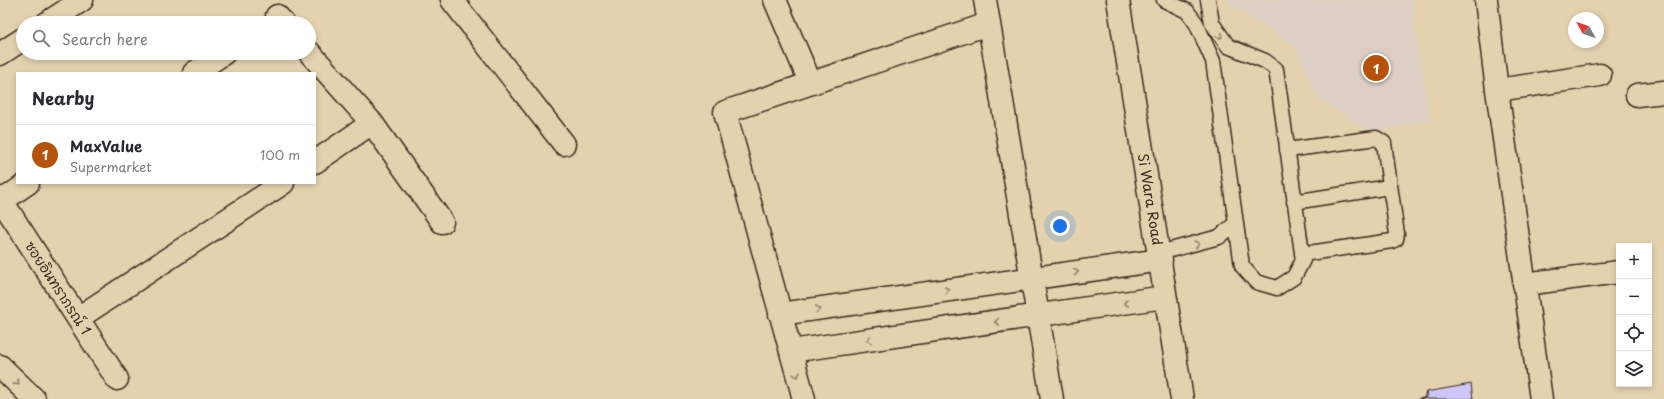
<!DOCTYPE html>
<html lang="en">
<head>
<meta charset="utf-8">
<style>
  body { margin:0; font-family:"Playpen Sans","Playpen Sans Thai",sans-serif; background:#f2f2f3; color:#2b2b33 }
  .controls { position:absolute; right:12px; bottom:12px; display:grid; overflow:hidden; border-radius:0px; box-shadow:0 2px 6px #0003 }
  .controls button { width:36px; height:36px; display:grid; place-items:center; padding:0; border:0; border-bottom:1px solid #e1e1e2; background:#fff; color:#2b2b33; font:20px sans-serif }
  .compass { position:absolute; left:1568px; top:12px; width:36px; height:36px; border-radius:50%; background:#fff; box-shadow:0 2px 6px #0003; rotate:310deg }
  .you { position:absolute; left:1060px; top:226px; width:14px; height:14px; margin:-10px; border:3px solid #fff; border-radius:50%; background:#1a73e8; box-shadow:0 0 0 6px #1a73e833 }
  .badge { display:grid; place-items:center; width:26px; height:26px; border-radius:50%; background:#b45309; color:#fff; font-size:13px; font-weight:700 }
  .pin { position:absolute; translate:-50% -50%; border:2px solid #fff; box-shadow:0 1px 4px #0006 }
  .list { margin:0; padding:0; list-style:none }
  h2 { display:flex; justify-content:space-between; align-items:center; height:52px; margin:0; padding:0 16px; font-size:17px }
  h2 small { font-size:13px; font-weight:400; color:#7c7c81 }
  .list li { display:grid; grid-template-columns:26px 1fr auto; gap:12px; align-items:center; box-sizing:border-box; height:60px; padding:0 16px; border-top:1px solid #e1e1e2 }
  .list b { display:block; font-size:15px; white-space:nowrap }
  .list p { margin:0; font-size:13px; white-space:nowrap; color:#7c7c81 }
  .list em { font-size:13px; font-style:normal; color:#7c7c81 }
  .icon { flex:none; width:22px; height:22px; fill:none; stroke:currentColor; stroke-width:2; stroke-linecap:round; stroke-linejoin:round }
  .map { position:relative; flex:none; width:1664px; height:399px; overflow:hidden }
  .search { position:absolute; background:#fff; box-shadow:0 2px 6px #0003; left:16px; top:16px; width:300px; height:44px; display:flex; align-items:center; gap:10px; box-sizing:border-box; padding:0 14px; border-radius:22px; color:#7c7c81; font-size:15px }
  .panel { position:absolute; background:#fff; box-shadow:0 2px 6px #0003; left:16px; top:72px; width:300px; height:112px; border-radius:0px }
  .map>svg:first-child { display:block }
  .built { fill:#ddcfc5 }
  .lines { fill:none; stroke-linecap:round; stroke-linejoin:round }
  .service-casing { stroke:#3b2a1e; stroke-width:17 }
  .minor-casing { stroke:#3b2a1e; stroke-width:25 }
  .tertiary-casing { stroke:#3b2a1e; stroke-width:25 }
  .primary-casing { stroke:#3b2a1e; stroke-width:25 }
  .service { stroke:#e4d2af; stroke-width:14 }
  .minor { stroke:#e4d2af; stroke-width:22 }
  .tertiary { stroke:#e4d2af; stroke-width:22 }
  .primary { stroke:#e4d2af; stroke-width:22 }
  .wall { fill:#b0abd6; stroke:#3b2a1e }
  .building { fill:#cdc7f9; stroke:#3b2a1e }
  .oneway { stroke:#907e66 }
  .labels { text-anchor:middle; stroke-width:3; stroke-linejoin:round; paint-order:stroke }
  .street-label { font-size:14px; fill:#3b2a1e; stroke:#e4d2af }
</style>
</head>
<body>
<div class="map">
<svg width="1664" height="399" viewBox="0 0 1664 399">
  <rect width="100%" height="100%" fill="#e4d2af"/>
  <filter id="ink" filterUnits="userSpaceOnUse"><feTurbulence type="fractalNoise" baseFrequency=".025" numOctaves="2"/><feDisplacementMap in="SourceGraphic" scale="8" xChannelSelector="R" yChannelSelector="G"/><feConvolveMatrix kernelMatrix="1 2 1 2 8 2 1 2 1" color-interpolation-filters="sRGB"/></filter>
  <g filter="url(#ink)">
    <path class="built" d="M1225,0H1411L1429,120L1371,132L1317,97L1296,47L1226,2Z"/>
    <g class="lines">
      <g class="service-casing">
        <path id="service" d="M1164,0L1187,11L1196,23L1213,61L1242,266L1256,282L1277,288L1294,277L1303,260L1276,69L1265,61L1228,46L1212,23L1208,0
          M1287,150L1376,138L1384,143L1397,234L1396,239L1392,241L1302,254
          M1294,202L1389,187
          M1159,253L1219,237L1236,223"/>
      </g>
      <g class="minor-casing">
        <path id="minor" d="M452,0L564,144
          M775,0L810,82
          M985,0L1052,399
          M1486,0L1497,90L1541,399
          M277,16L283,23
          M47,23L82,0
          M309,52L372,123L442,222
          M0,54L23,39
          M194,73L224,53
          M1497,90L1600,75
          M1637,95L1664,92
          M315,162L372,123
          M0,198L117,379
          M2,201L28,183
          M1524,284L1619,272
          M780,314L1161,260
          M78,318L283,183
          M791,351L1165,297
          M804,399L725,112L988,24"/>
      </g>
      <g class="tertiary-casing">
        <g id="tertiary">
          <path id="s1" d="M1118,0L1182,399"/>
        </g>
      </g>
      <g class="primary-casing">
        <path id="primary" d="M0,366L34,399"/>
      </g>
      <use href="#service" class="service"/>
      <use href="#minor" class="minor"/>
      <use href="#tertiary" class="tertiary"/>
      <use href="#primary" class="primary"/>
    </g>
    <path class="wall" d="M1426,392L1473,399L1424,398Z"/>
    <path class="building" d="M1471,384L1473,399H1418L1427,397L1426,392Z"/>
    <defs><path id="oneway-chevron" d="M-2-3.5L2.5 0L-2 3.5" fill="none" stroke-width="1.6" stroke-linecap="round" stroke-linejoin="round"/></defs>
    <g class="oneway">
      <use href="#oneway-chevron" transform="translate(1220 36) rotate(55)"/>
      <use href="#oneway-chevron" transform="translate(1197 244) rotate(-14)"/>
      <use href="#oneway-chevron" transform="translate(1076 272) rotate(-8)"/>
      <use href="#oneway-chevron" transform="translate(947 290) rotate(-8)"/>
      <use href="#oneway-chevron" transform="translate(1126 303) rotate(172)"/>
      <use href="#oneway-chevron" transform="translate(818 309) rotate(-8)"/>
      <use href="#oneway-chevron" transform="translate(997 322) rotate(172)"/>
      <use href="#oneway-chevron" transform="translate(869 340) rotate(172)"/>
      <use href="#oneway-chevron" transform="translate(797 375) rotate(74)"/>
      <use href="#oneway-chevron" transform="translate(17 383) rotate(44)"/>
    </g>
  </g>
  <g class="labels">
    <g class="street-label">
      <text dy="5" stroke="none"><textPath href="#s1" startOffset="202">Si Wara Road</textPath></text>
      <text transform="translate(58 288) rotate(57)" y="5">ซอยอินทราภรณ์ 1</text>
    </g>
  </g>
</svg>
<div class="controls">
<button>+</button>
<button>−</button>
<button><svg class="icon" aria-label="locate" viewBox="0 0 24 24"><circle cx="12" cy="12" r="6"/><path d="M12 2v4M12 18v4M2 12h4M18 12h4"/></svg></button>
<button><svg class="icon" aria-label="layers" viewBox="0 0 24 24"><path d="M12 4l9 5-9 5-9-5zM3 14l9 5 9-5"/></svg></button>
</div>
<svg class="compass" viewBox="-18 -18 36 36"><path d="M0-13l5 13h-10z" fill="#e53935"/><path d="M0 13l5-13h-10z" fill="#7c7c81"/></svg>
<div class="you"></div>
<div class="pin badge" style="left:1376px;top:68px">1</div>
<div class="search"><svg class="icon" aria-label="search" viewBox="0 0 24 24"><circle cx="10" cy="10" r="6"/><path d="M15 15l6 6"/></svg>Search here</div>
<section class="panel">
<h2>Nearby<small></small></h2>
<ul class="list">
<li><span class="badge">1</span><div><b>MaxValue</b><p>Supermarket</p></div><em>100 m</em></li>
</ul>
</section>
</div>
</body>
</html>
